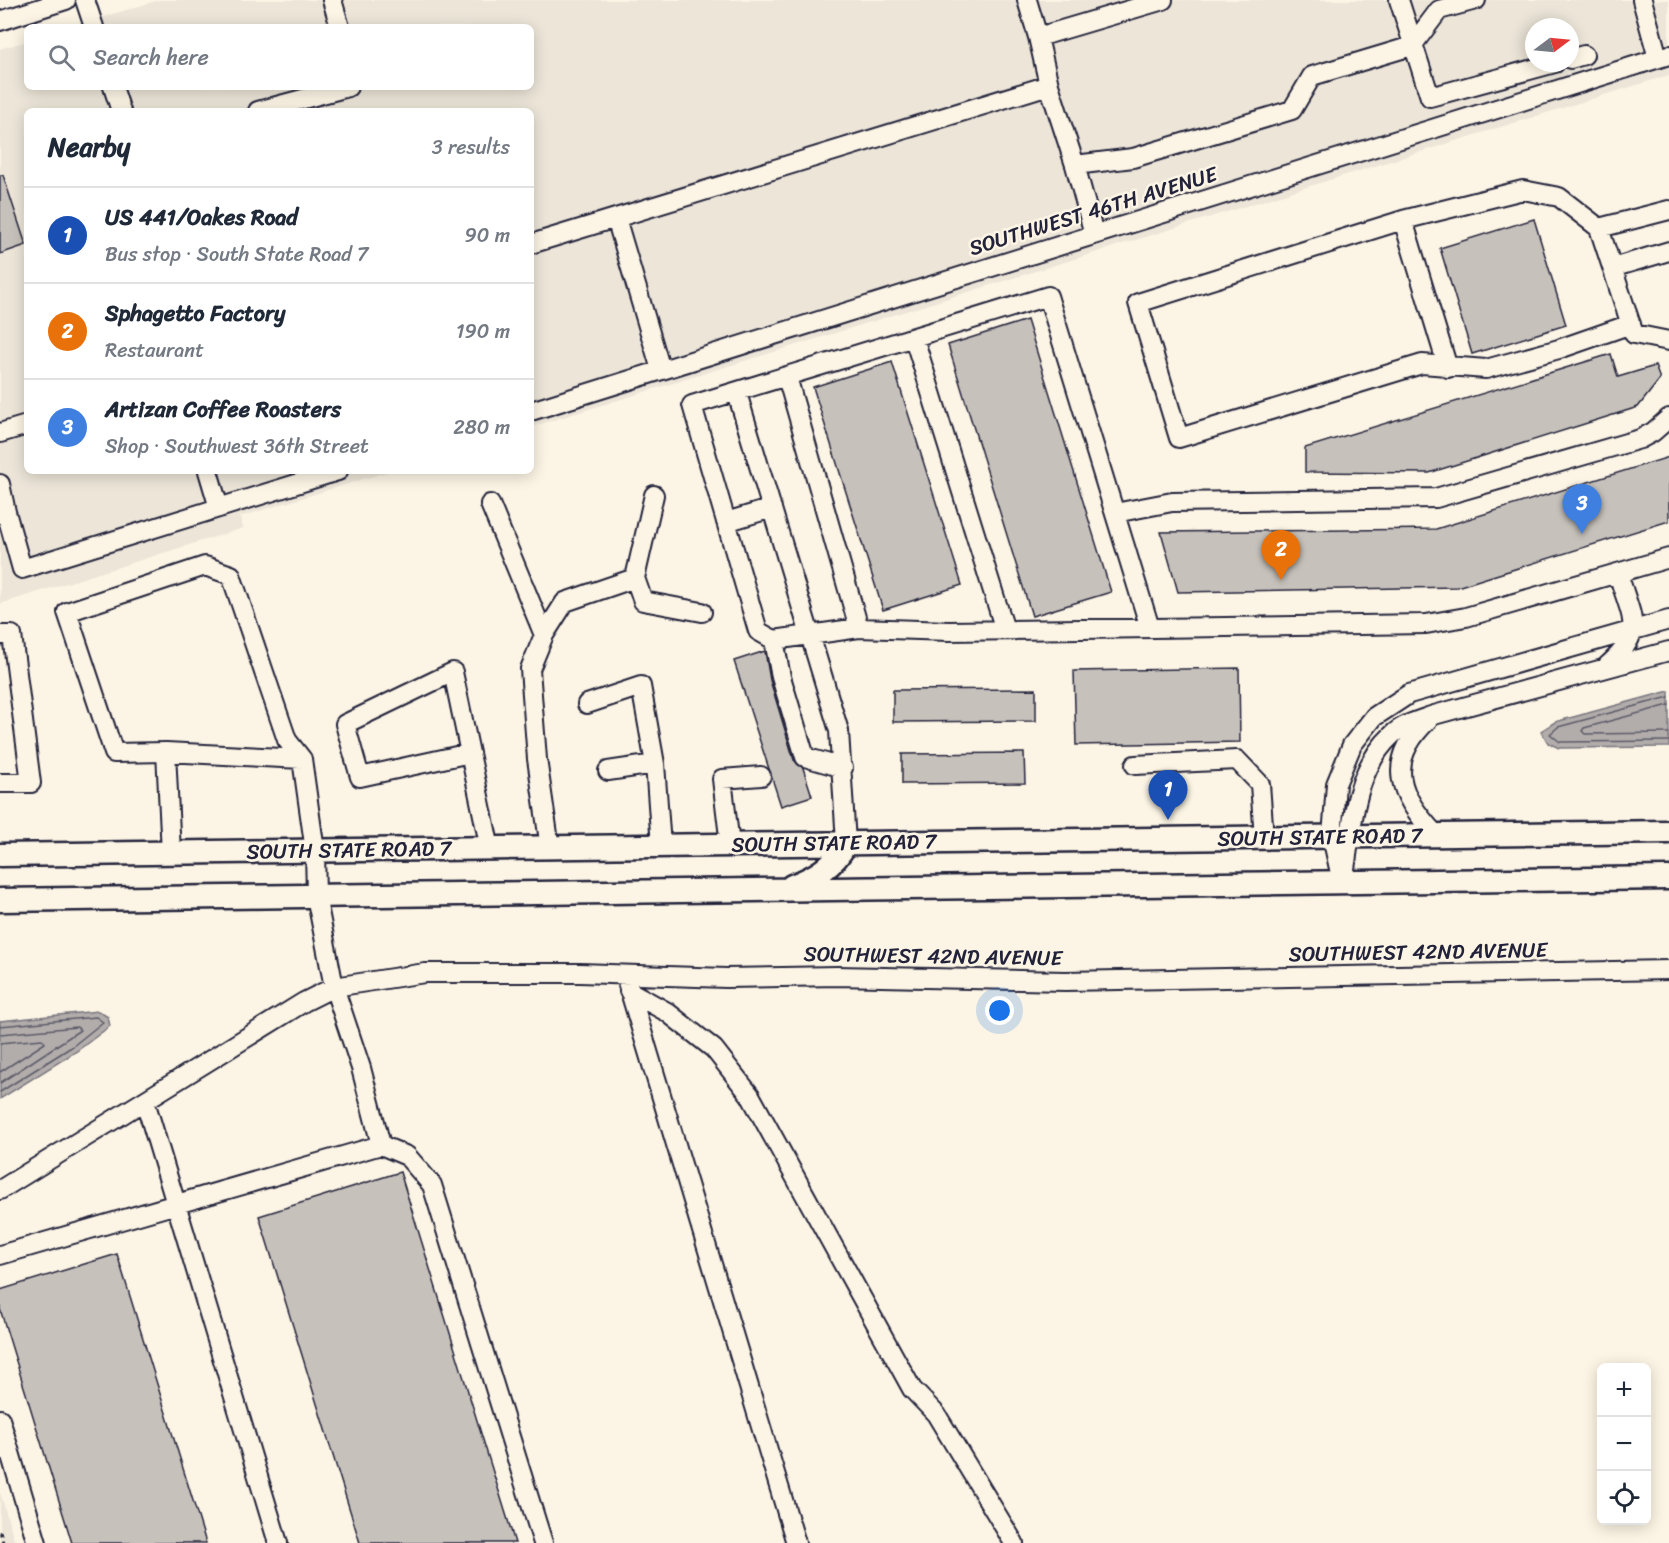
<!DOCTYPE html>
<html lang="en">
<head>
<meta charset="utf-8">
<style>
  body { margin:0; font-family:Sriracha,sans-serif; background:#f6f6f7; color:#1f2937 }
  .controls { position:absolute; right:18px; bottom:18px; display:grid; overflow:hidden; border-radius:9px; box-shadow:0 3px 15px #0003 }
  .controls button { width:54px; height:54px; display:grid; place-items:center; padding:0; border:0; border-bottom:2px solid #e0e1e3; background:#fff; color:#1f2937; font:30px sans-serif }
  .compass { position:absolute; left:1525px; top:18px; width:54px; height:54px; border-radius:50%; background:#fff; box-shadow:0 3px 15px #0003; rotate:74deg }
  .you { position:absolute; left:1000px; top:1011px; width:21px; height:21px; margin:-15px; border:4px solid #fff; border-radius:50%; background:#1a73e8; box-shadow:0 0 0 9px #1a73e833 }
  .badge { display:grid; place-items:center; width:39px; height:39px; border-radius:50%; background:#22223b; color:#fff; font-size:20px; font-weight:700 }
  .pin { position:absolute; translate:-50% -50px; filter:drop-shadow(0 2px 3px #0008) }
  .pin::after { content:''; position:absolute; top:32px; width:21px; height:18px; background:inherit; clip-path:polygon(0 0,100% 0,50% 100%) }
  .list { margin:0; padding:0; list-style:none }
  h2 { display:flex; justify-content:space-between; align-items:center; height:78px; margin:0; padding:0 24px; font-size:26px }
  h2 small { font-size:20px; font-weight:400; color:#747a83 }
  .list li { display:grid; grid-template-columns:39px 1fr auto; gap:18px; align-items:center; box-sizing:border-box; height:96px; padding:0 24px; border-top:2px solid #e0e1e3 }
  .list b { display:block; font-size:22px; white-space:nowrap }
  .list p { margin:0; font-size:20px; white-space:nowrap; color:#747a83 }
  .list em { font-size:20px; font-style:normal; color:#747a83 }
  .icon { flex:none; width:33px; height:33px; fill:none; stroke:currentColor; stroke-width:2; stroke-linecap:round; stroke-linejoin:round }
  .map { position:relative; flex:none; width:1669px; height:1543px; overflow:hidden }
  .search { position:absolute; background:#fff; box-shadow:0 3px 15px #0003; left:24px; top:24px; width:510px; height:66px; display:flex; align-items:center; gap:15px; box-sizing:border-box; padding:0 21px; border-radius:9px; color:#747a83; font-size:22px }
  .panel { position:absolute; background:#fff; box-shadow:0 3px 15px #0003; left:24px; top:108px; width:510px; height:366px; border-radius:9px }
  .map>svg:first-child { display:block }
  .built { fill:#ece5d8; fill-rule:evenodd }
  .water { fill:#b2adab; stroke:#78757e; stroke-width:1.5 }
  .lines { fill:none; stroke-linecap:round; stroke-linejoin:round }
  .shore { stroke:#5c5a68; stroke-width:1.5 }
  .building { fill:#c6c1bb; stroke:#22223b; stroke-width:1.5 }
  .minor-casing { stroke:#22223b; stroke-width:22 }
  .major-casing { stroke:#22223b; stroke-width:27 }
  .path { stroke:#22223b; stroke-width:3; stroke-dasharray:4.5 4.5; stroke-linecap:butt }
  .minor { stroke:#fcf5e5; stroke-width:18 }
  .major { stroke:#fcf5e5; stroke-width:22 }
  .labels { text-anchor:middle; stroke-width:5; stroke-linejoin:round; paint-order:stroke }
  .street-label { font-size:21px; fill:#22223b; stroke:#fcf5e5 }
</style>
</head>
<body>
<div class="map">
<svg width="1669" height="1543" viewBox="0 0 1669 1543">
  <rect width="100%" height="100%" fill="#fcf5e5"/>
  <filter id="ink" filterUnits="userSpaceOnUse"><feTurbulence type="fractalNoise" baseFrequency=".0167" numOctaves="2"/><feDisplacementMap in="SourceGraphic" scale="12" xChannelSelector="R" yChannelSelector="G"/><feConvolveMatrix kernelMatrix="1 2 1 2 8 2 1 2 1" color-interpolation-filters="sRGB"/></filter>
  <g filter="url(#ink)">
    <path class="built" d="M159,0H1669V75L531,427V111H27V471H390L240,517L243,528L0,604V49L27,41V87H531V27H71ZM1534,27H1570V63H1534Z
      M0,1492L15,1543H0Z"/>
    <path class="water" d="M1669,691V747L1559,748L1548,743L1541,731L1555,722Z
      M98,1011L108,1017L110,1026L77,1051L0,1099V1021Z"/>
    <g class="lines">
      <path class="shore" d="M1669,697L1558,727L1550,734L1560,742L1669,741
        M1669,705L1584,728L1582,731L1585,734L1669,733
        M0,1026L96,1017L103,1022L73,1046L0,1092
        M0,1034L77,1027L80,1030L0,1083
        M0,1043L42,1039L45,1043L0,1072"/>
    </g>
    <path class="building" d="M0,175H3L26,245L0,254Z
      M1534,219L1566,325L1472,354L1440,248Z
      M1027,320L1111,592L1032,616L948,345Z
      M1611,354L1618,377L1655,366L1660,379L1638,407L1429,473L1305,472V448Z
      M892,362L962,585L883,610L813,387Z
      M1669,457V521L1457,587L1178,592L1161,532L1436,529Z
      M765,651L770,680L794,760L803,768L812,796L781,806L734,661Z
      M1239,668L1240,742L1076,745L1074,671Z
      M1036,689V721L893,722V690Z
      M1024,753L1025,783L902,784V754Z
      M400,1172L515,1543H360L259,1216Z
      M117,1254L206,1543H72L0,1309V1290Z"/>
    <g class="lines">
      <g class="minor-casing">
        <path id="minor" d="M85,0L94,27
          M332,0L340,27
          M1027,0L1038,37
          M1163,0L1038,37L1049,85L1075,165L1133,158L1292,110L1312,76L1412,46L1439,10L1476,0
          M1399,0L1430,97L1555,63
          M1642,0L1658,58
          M0,21L66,0
          M1570,59L1584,55
          M113,87L121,111
          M258,111L348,87
          M1075,165L1094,234
          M1669,210L1599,228L1634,334L1669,341
          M616,218L661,370
          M1403,220L1448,368
          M1599,228L1559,197L1523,190L1403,220L1138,303L1179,438L1422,364L1486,369L1559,349L1631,324
          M531,244L1049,85
          M1612,268L1669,251
          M914,338L1005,630
          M787,377L859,628
          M737,393L839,731L846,843
          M531,411L1669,55
          M0,433L27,425
          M208,471L219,508
          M0,484L6,512L0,514
          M490,504L544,635
          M6,512L22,569L338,471
          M1115,513L1172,502L1436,498L1640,439L1653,432L1669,418
          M726,522L772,508
          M635,578L643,601L702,612
          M1150,628L1048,296L692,405L758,631L774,640L859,628L949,631L1426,624L1466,617L1669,558
          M0,635H12L31,783H0
          M774,640L781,677L805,757L843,768
          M1607,666C1647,631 1631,619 1618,573
          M587,704L641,686L655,764L661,846
          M1428,720C1384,762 1399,796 1436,835
          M166,752L302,759L315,851L316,896L334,987L425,973H580L726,978L837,976L1065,981L1669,970
          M470,753L360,777L345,724L453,672L490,849
          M1135,765L1237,760L1260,784L1264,838
          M608,771L655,764
          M730,845L722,779L761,776
          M550,848L537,759L530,669L544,635L565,602L635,578L654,495
          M171,853L166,752L114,753L67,612L205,566L231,575L287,740L302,759
          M1344,875C1352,827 1354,770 1392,735C1403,724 1420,720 1434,715L1669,651
          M1342,882L1332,837L1336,784L1352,745L1374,717L1409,694L1669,620
          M628,985L796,1543
          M629,991L667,1012L714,1049L750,1095L912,1389L936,1414L1014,1543
          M145,1101L278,1543
          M381,1145L407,1156L432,1185L543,1543
          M0,1190L304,1002L334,987L361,1068L381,1145L0,1255
          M0,1419L37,1543"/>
      </g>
      <g class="major-casing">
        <path id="major" d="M0,855L1669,832
          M792,886C816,877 834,866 846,843
          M0,900L1669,878"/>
      </g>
      <path class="path" d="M0,1531L3,1543"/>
      <use href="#minor" class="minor"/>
      <use href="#major" class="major"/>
    </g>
  </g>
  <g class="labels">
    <g class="street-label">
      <text transform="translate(1093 211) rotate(-17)" y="7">SOUTHWEST 46TH AVENUE</text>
      <text transform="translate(1320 837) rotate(-1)" y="7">SOUTH STATE ROAD 7</text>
      <text transform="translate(834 843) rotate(-1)" y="7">SOUTH STATE ROAD 7</text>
      <text transform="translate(349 850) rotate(-1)" y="7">SOUTH STATE ROAD 7</text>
      <text transform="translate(1418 952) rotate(-1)" y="7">SOUTHWEST 42ND AVENUE</text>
      <text transform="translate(933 956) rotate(1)" y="7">SOUTHWEST 42ND AVENUE</text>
    </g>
  </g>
</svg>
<div class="controls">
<button>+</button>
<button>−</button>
<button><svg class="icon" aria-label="locate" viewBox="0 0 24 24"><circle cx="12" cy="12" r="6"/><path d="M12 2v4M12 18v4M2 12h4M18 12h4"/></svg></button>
</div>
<svg class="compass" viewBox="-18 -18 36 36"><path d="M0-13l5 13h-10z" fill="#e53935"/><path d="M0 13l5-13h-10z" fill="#747a83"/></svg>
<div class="you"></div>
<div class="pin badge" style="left:1168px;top:820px;background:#1a4fb4">1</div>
<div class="pin badge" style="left:1281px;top:580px;background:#e8710a">2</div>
<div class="pin badge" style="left:1582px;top:534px;background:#3f7fe0">3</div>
<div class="search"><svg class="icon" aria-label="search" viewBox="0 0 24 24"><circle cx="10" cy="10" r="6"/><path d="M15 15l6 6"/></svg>Search here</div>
<section class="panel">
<h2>Nearby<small>3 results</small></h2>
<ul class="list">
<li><span class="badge" style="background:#1a4fb4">1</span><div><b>US 441/Oakes Road</b><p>Bus stop · South State Road 7</p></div><em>90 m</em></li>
<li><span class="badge" style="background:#e8710a">2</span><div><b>Sphagetto Factory</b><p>Restaurant</p></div><em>190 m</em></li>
<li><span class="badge" style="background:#3f7fe0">3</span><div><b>Artizan Coffee Roasters</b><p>Shop · Southwest 36th Street</p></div><em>280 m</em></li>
</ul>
</section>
</div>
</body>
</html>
